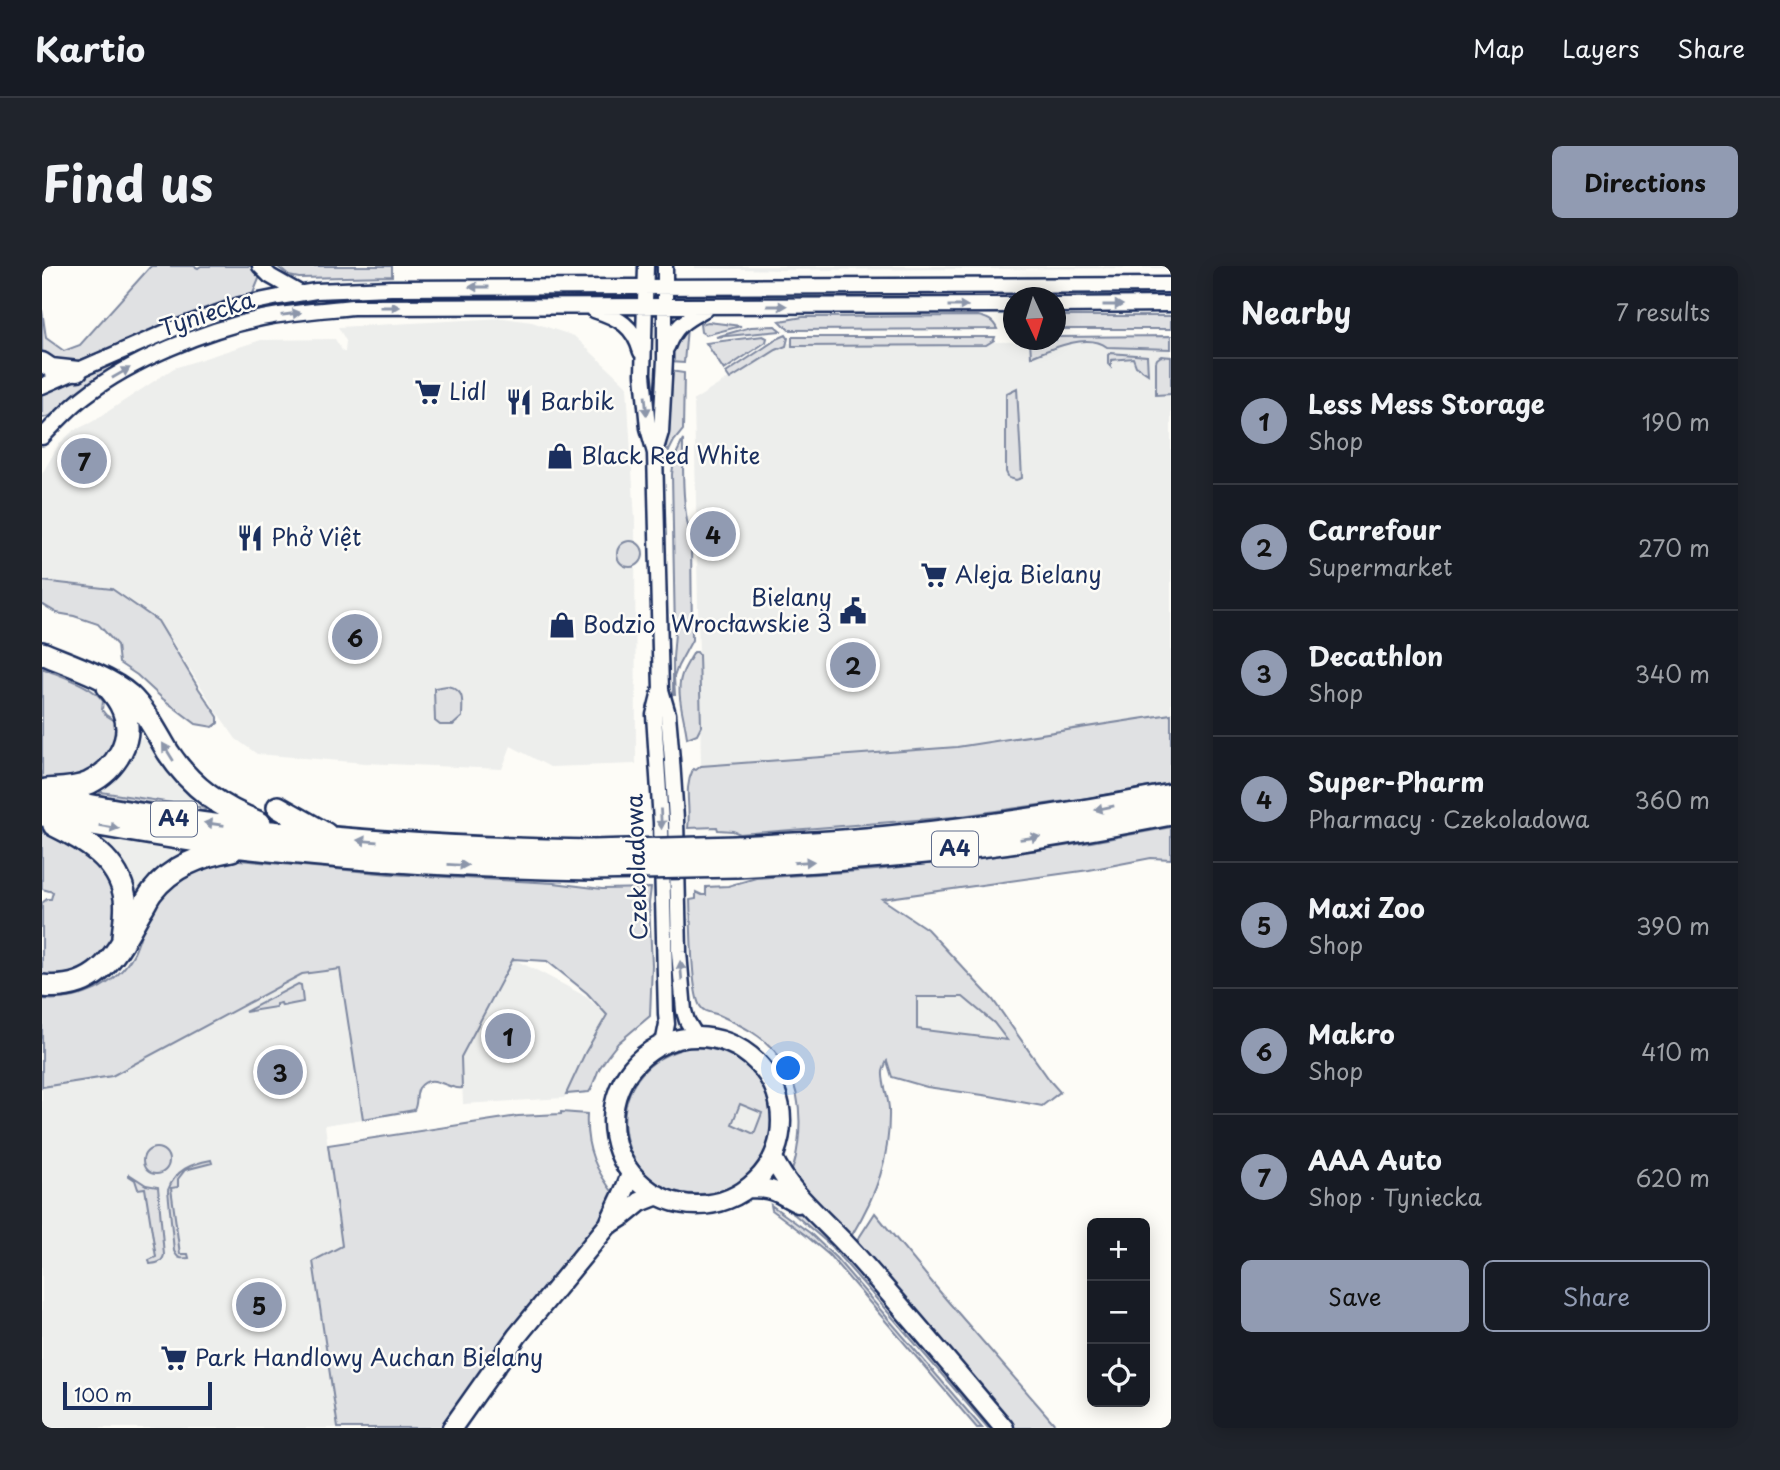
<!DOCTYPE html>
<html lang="en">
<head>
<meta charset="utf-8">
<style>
  body { margin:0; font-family:"Playpen Sans",sans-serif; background:#20242c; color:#f1f3f6 }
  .controls { position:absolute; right:21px; bottom:21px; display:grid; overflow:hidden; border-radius:10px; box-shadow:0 4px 18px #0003 }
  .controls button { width:63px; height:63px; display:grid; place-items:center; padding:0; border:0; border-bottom:2px solid #363941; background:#171b24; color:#f1f3f6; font:35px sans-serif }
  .compass { position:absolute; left:961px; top:21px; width:63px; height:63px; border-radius:50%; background:#171b24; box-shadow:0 4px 18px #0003; rotate:176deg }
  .scale { position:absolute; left:21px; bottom:18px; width:149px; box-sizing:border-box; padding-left:7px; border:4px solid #1b2f5e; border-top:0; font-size:19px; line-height:24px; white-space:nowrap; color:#1b2f5e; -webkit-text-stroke:5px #fdfcf7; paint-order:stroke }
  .you { position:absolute; left:747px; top:803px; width:24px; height:24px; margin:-18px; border:5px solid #fff; border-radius:50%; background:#1a73e8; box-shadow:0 0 0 10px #1a73e833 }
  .badge { display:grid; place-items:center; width:46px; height:46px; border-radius:50%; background:#919bb2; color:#111; font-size:23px; font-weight:700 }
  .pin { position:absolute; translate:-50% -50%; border:4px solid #fff; box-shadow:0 2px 7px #0006 }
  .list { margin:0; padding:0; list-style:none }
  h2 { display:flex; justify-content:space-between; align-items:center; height:91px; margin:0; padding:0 28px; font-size:30px }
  h2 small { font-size:23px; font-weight:400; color:#9ea1a6 }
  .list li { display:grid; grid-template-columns:46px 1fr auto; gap:21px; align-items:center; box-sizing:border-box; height:126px; padding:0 28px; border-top:2px solid #363941 }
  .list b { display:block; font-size:26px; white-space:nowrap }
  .list p { margin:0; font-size:23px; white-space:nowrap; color:#9ea1a6 }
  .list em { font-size:23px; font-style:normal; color:#9ea1a6 }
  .actions { display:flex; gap:14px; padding:21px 28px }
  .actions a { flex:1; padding:16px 0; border:2px solid #919bb2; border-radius:10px; text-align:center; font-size:24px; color:#919bb2 }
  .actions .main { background:#919bb2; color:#111 }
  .icon { flex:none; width:38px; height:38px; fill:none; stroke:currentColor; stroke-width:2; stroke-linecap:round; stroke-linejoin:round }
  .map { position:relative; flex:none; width:1129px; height:1162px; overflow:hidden; border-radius:10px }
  header { display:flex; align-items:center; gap:42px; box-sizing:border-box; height:98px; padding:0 35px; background:#171b24; border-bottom:2px solid #363941 }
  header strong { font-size:33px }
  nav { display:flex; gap:38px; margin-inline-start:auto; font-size:24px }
  .intro { display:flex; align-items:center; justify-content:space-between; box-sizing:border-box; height:168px; padding:0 42px }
  h1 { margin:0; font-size:49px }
  .button { padding:18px 32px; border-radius:10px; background:#919bb2; color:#111; font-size:24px; font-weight:700 }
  main { display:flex; gap:42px; padding:0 42px }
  aside { flex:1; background:#171b24; border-radius:10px; box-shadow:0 4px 18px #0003 }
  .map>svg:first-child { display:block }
  .built { fill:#edeeec }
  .green { fill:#e0e1e3; stroke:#7e88a0; stroke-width:2; fill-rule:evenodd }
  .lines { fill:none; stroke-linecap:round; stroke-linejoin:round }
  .minor-casing { stroke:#1b2f5e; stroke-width:19 }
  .major-casing { stroke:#1b2f5e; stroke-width:23 }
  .highway-casing { stroke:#1b2f5e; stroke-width:26 }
  .minor { stroke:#fdfcf7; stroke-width:14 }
  .major { stroke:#fdfcf7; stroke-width:18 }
  .highway { stroke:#fdfcf7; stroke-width:21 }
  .highway-bridge-casing { stroke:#1b2f5e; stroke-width:26; stroke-linecap:butt }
  .highway-bridge { stroke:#fdfcf7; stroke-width:21 }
  .oneway { fill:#8c96aa }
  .labels { text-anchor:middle; stroke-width:5; stroke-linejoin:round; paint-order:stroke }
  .shield { fill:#fdfcf7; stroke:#5f6c8c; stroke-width:2 }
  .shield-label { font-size:21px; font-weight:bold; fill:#1b2f5e }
  .street-label { font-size:23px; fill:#1b2f5e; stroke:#fdfcf7 }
  .poi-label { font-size:23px; fill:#1b2f5e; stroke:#fdfcf7; text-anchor:start }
</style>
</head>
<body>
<header>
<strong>Kartio</strong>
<nav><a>Map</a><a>Layers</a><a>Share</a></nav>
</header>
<div class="intro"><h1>Find us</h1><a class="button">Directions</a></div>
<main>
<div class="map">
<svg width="1129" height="1162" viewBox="0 0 1129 1162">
  <rect width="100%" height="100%" fill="#fdfcf7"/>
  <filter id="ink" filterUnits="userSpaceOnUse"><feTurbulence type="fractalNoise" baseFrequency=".0143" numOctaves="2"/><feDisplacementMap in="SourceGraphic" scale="14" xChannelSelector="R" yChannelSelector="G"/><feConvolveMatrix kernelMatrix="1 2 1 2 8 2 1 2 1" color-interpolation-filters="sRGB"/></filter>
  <g filter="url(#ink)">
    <path class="built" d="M653,0H1129V2L742,4L653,2Z
      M461,52L490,56L532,70L585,120L593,254L594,498L508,501L469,480L460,503L323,497L215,488L194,473L175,446L116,353L71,322L0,314V208L17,178L31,165L50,156L132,102L219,74L293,73L301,86H303L304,75L296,61Z
      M1129,75V448L915,481L659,500L652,134L743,77Z
      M92,472L113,474L164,533L163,542L57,527L80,501Z
      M61,571L139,583L140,587L96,638L59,576Z
      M471,693L498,706L543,730L565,749L543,787L522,832L421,838L419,791Z
      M299,703L321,853L283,859L323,1162H0V821L70,810L260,708Z
      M874,731H921L952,757L966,775L875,763Z
      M699,838L721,847L712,868L689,858Z"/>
    <path class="green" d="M109,0H152L156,2L159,0H210L219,8L210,30L130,57L31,97L7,93L0,87V44L4,72L22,85L38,79Z
      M235,0H350V10L257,12L247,10Z
      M212,43V45L177,55L117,80L25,136L8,150L0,152V126L9,124L159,59Z
      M936,50C945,52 951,54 955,63L747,64L738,55L761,51Z
      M1014,50H1129V63H1014Z
      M666,56L699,60L664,69L659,66L658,58Z
      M733,60L739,65L674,71L709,61Z
      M645,61L642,97L628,96L633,75Z
      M744,69L746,72L744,80L734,84L688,113L684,107L735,73Z
      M721,70L725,72L724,76L682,104L664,77Z
      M1129,70V83L1065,81C1046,66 1008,83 989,91L988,74H1014V71Z
      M750,71H953L952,74L944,79L750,80Z
      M1068,87L1105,90L1106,108L1094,100L1091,92L1069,94V101L1066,98V89Z
      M1119,90L1129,91V128L1114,129V96L1115,93Z
      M628,105L642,107L641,164L632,175L627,185L624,182Z
      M975,122L980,212L974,214L967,212L964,206V131L965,127Z
      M641,174C641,207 640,241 649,272L650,374L636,400L632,411L633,429H631V392L633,367L630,208L632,193Z
      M575 288a13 13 0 1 1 26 0a13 13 0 1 1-26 0Z
      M0,315L70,323L116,355L157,423L176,451V457L171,461L154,458L121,433L95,409L77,397L75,379L56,358L32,350L15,347L0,338Z
      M652,386H655L657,389L659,460L655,468L645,472C643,452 632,425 641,406C644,399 648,393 652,386Z
      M0,402C18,410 50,419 61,435L60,444L64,449L73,455L75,465L74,478L57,501L30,513L0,514Z
      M405,420C424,424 420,435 420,451L411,459H398L393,455L392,422Z
      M1129,448V517L1046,532L912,551L698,568L691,565L676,564L675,561L646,562C649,539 641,525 651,503L654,504L659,500L915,481Z
      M59,526L163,542V544L160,545L56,529Z
      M1129,561V593L1109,592L1047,604L840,633L885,663L951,734L1009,816L1018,826L1000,840L948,830L885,821L850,811L845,795C844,796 841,805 841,806C840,817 847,832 847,844C848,893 835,927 810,969L806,970L748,908C754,898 754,889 756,878C762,832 751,792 710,766C700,760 688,754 677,749C670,746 662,747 658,740C649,726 649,655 648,634L654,633V626L660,629H664V621L686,620L714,612L834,604L969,588L1049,576ZM875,731H921L952,757L965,774L875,763Z
      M0,564L39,580L77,622L72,675L52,699L25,711L0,712V637L5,633H9L11,626L0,623Z
      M186,593L348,608L512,617L560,623L609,622L607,637L610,699L608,750L576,777L565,791L557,803L549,823L547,826L524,828L543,787L565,749L545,727L505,695L471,693L419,791L420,822C406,825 390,804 377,822C373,829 376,837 372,844L321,853L298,703L260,708L70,810L0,821V733C37,736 74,721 92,687C97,677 99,667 103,656C111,639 124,621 140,609C149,602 173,597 186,593Z
      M256,718L259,719L261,736L240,740L239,737L234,738V741L203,746Z
      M650,781C755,783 752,925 658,928C569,932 549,799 650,781ZM698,838L720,847L712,868L690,858Z
      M519,846L545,848C543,883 554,905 575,932L404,1162H296L271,995L300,980L286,879L476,850L519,848Z
      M101 895a13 13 0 1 1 26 0a13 13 0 1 1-26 0Z
      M169,894L170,897L143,904L136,913V921L129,922L138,988H146L147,992C138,993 136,993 132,985L126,924C134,903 149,898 169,894Z
      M87,908L104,919L116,921L122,989C120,997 115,997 108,998L107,994L114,991L103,922L96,923L93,914L87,910Z
      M736,930L763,950L789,972L954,1162H946L787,978L753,949L732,935Z
      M729,939L768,967L794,992L940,1162H935L787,989L762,968L730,944Z
      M833,947L903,1032L1016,1162H971L813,978Z"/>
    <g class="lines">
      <g class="minor-casing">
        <path id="minor" d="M218,0L228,10L258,27
          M604,0L601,108L606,162L613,187L619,424L626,448L630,494L634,553L637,686L642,745L645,755L654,770
          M1014,39L1129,38
          M552,44C577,52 592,60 599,86
          M625,81C634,57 646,53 667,41
          M0,120L131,63L198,39L237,31L274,25L349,22L1129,19
          M0,171C14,157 27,142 43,130C89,94 163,64 220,52C249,46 280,44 311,41L972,39
          M613,186L619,166L623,93V0
          M618,425L612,449L619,556L624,748L625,758L621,778"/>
      </g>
      <g class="major-casing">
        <path id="major" d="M0,96L9,102L36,105
          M571 855a84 84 0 1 1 168 0a84 84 0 1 1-168 0Z
          M731,892C749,930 784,955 811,986C863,1044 912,1103 962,1162
          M707,922C733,922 734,926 756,937
          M570,957L581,950L598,936L616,929
          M410,1162L475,1070L567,958C574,940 583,927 589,907"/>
      </g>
      <g class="highway-casing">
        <path id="highway" d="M0,387C24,397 68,412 87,429C104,445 114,466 126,486C149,521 179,542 218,557
          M4,524C18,523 34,523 47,517C73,504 94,473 81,444C78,436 72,428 66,421
          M0,530C181,568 367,582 551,585
          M236,541L284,568
          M0,549C61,560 123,571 184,579C306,594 429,601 551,603
          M12,559C43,574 77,594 83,632C85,645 82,658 81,671
          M694,581C729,579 765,578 801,575C911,566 1020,550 1129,529
          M694,600C767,596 840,591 913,583C985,575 1057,562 1129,548
          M0,720C58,726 74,687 99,644C103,638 106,631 110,626C130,600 159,590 190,584"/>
      </g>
      <use href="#minor" class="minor"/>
      <use href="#major" class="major"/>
      <use href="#highway" class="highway"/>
      <g class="highway-bridge-casing">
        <path id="highway-bridge" d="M551,585L694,581
          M551,603L694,600"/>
      </g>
      <use href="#highway-bridge" class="highway-bridge"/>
    </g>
    <defs><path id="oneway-solid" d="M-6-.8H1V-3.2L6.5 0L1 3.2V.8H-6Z" transform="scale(1.75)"/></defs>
    <g class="oneway">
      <use href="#oneway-solid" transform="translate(437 21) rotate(180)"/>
      <use href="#oneway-solid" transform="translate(1071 39)"/>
      <use href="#oneway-solid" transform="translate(735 40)"/>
      <use href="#oneway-solid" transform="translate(916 40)"/>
      <use href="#oneway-solid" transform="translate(348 41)"/>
      <use href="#oneway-solid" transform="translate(249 48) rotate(-8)"/>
      <use href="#oneway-solid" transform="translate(79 107) rotate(-30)"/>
      <use href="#oneway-solid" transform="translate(604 140) rotate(85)"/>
      <use href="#oneway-solid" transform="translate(126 486) rotate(-122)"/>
      <use href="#oneway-solid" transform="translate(1062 542) rotate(169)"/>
      <use href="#oneway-solid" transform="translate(619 553) rotate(87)"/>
      <use href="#oneway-solid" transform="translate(172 558) rotate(-172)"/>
      <use href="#oneway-solid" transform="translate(67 561) rotate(9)"/>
      <use href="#oneway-solid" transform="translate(988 572) rotate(-8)"/>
      <use href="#oneway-solid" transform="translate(325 575) rotate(-175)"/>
      <use href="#oneway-solid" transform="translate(762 596) rotate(-4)"/>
      <use href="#oneway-solid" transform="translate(416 599) rotate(3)"/>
      <use href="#oneway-solid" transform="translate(639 705) rotate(-95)"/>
    </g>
  </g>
  <defs>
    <g id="supermarket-bare" transform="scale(2.1)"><path d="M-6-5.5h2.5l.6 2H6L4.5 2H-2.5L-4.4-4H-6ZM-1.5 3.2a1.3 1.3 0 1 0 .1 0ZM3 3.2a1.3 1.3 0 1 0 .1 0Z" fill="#1b2f5e" stroke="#fdfcf7" stroke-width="2.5" paint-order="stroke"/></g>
    <g id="restaurant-bare" transform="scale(2.1)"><path d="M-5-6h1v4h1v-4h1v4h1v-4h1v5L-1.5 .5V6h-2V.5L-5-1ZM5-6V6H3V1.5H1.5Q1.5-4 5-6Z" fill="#1b2f5e" stroke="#fdfcf7" stroke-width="2.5" paint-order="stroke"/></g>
    <g id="shop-bare" transform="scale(2.1)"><path d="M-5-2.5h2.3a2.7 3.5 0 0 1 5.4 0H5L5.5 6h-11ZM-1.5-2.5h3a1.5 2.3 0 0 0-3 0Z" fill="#1b2f5e" stroke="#fdfcf7" stroke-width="2.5" paint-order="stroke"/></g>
    <g id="civic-bare" transform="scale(2.1)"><path d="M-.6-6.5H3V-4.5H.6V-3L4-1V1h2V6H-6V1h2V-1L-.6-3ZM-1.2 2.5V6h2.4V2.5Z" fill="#1b2f5e" stroke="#fdfcf7" stroke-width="2.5" paint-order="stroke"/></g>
  </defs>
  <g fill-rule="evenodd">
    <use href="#supermarket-bare" x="386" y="126"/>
    <use href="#restaurant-bare" x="477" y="136"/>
    <use href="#shop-bare" x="518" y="190"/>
    <use href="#restaurant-bare" x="208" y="272"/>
    <use href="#supermarket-bare" x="892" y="309"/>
    <use href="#civic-bare" x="811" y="345"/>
    <use href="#shop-bare" x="520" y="359"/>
    <use href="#supermarket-bare" x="132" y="1092"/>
  </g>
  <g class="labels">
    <g class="shield">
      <rect x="109" y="535.5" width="46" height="35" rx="5"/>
      <rect x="890" y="565.5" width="46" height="35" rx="5"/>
    </g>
    <g class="shield-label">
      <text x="132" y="560">A4</text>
      <text x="913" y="590">A4</text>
    </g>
    <g class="street-label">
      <text transform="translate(165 48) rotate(-18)" y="8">Tyniecka</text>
      <text transform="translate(595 601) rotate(-92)" y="8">Czekoladowa</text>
    </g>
    <g class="poi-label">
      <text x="407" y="134">Lidl</text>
      <text x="498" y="144">Barbik</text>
      <text x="539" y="198">Black Red White</text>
      <text x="229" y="280">Phở Việt</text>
      <text x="913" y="317">Aleja Bielany</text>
      <text x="790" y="340" text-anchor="end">Bielany<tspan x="790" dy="26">Wrocławskie 3</tspan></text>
      <text x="541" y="367">Bodzio</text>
      <text x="153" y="1100">Park Handlowy Auchan Bielany</text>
    </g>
  </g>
</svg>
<div class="controls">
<button>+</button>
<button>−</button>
<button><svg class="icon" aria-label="locate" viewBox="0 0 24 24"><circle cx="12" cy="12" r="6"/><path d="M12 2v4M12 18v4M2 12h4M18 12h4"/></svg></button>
</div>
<svg class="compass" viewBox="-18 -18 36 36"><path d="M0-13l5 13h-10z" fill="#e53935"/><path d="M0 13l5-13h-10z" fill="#9ea1a6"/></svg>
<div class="scale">100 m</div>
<div class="you"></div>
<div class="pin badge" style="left:466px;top:770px">1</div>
<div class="pin badge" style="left:811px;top:399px">2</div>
<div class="pin badge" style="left:238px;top:806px">3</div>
<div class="pin badge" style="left:671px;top:268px">4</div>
<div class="pin badge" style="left:217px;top:1039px">5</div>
<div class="pin badge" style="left:313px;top:371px">6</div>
<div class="pin badge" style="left:42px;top:195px">7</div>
</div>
<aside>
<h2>Nearby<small>7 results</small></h2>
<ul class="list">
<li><span class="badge">1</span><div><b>Less Mess Storage</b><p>Shop</p></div><em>190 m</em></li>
<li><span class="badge">2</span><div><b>Carrefour</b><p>Supermarket</p></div><em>270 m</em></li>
<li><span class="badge">3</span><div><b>Decathlon</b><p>Shop</p></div><em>340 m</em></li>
<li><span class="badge">4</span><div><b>Super-Pharm</b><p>Pharmacy · Czekoladowa</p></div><em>360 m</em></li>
<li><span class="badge">5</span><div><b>Maxi Zoo</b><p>Shop</p></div><em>390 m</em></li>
<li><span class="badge">6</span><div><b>Makro</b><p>Shop</p></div><em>410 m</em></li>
<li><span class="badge">7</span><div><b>AAA Auto</b><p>Shop · Tyniecka</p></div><em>620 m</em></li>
</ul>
<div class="actions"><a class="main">Save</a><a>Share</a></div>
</aside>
</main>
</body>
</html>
